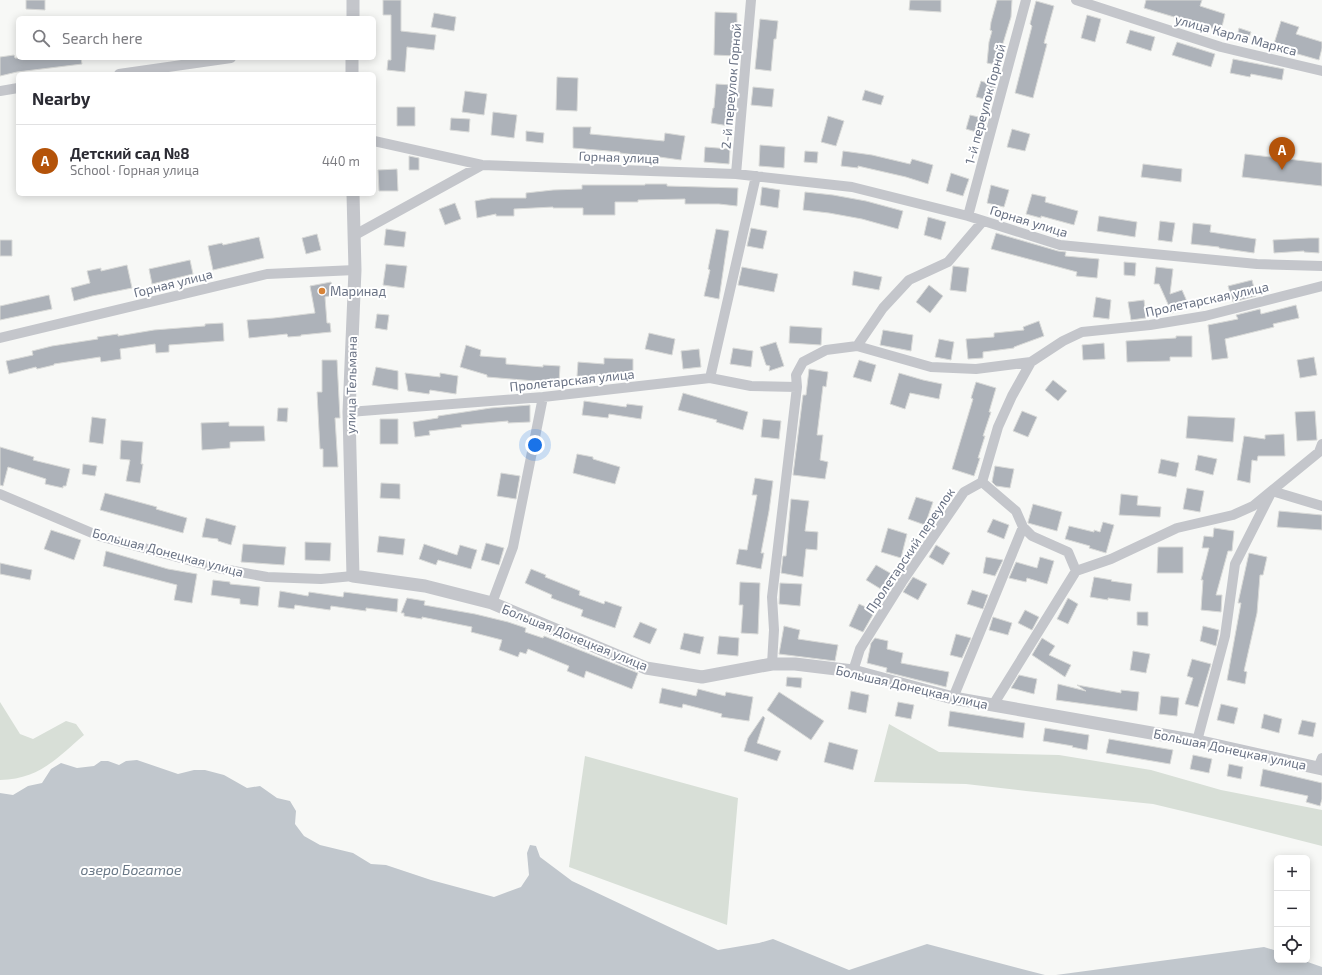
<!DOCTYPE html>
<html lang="en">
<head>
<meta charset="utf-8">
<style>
  body { margin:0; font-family:"Exo 2",sans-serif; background:#f7f7f7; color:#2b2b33 }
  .controls { position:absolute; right:12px; bottom:12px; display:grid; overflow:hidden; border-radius:6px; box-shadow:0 2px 10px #0003 }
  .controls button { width:36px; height:36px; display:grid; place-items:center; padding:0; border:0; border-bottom:1px solid #e1e1e2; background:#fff; color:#2b2b33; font:20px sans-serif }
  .you { position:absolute; left:535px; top:445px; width:14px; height:14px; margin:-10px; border:3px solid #fff; border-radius:50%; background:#1a73e8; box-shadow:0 0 0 6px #1a73e833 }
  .badge { display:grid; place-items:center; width:26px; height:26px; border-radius:50%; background:#b45309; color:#fff; font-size:13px; font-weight:700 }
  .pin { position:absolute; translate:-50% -33px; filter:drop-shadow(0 1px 2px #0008) }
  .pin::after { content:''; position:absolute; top:21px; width:14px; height:12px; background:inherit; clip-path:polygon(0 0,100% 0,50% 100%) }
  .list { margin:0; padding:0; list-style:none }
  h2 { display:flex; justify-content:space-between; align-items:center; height:52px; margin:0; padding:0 16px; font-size:17px }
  h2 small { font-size:13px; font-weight:400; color:#7c7c81 }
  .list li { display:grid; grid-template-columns:26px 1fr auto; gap:12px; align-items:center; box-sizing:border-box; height:72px; padding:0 16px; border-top:1px solid #e1e1e2 }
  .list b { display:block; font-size:15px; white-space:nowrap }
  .list p { margin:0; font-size:13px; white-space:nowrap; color:#7c7c81 }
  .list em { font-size:13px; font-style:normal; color:#7c7c81 }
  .icon { flex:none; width:22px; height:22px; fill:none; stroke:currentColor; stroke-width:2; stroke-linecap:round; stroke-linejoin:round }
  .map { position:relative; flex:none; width:1322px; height:975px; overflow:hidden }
  .search { position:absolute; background:#fff; box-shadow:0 2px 10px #0003; left:16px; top:16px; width:360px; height:44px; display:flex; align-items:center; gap:10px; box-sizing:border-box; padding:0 14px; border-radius:6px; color:#7c7c81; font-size:15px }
  .panel { position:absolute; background:#fff; box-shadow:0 2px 10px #0003; left:16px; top:72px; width:360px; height:124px; border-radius:6px }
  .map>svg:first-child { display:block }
  .green { fill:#d8dfd7 }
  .water { fill:#c1c7cd }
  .building { fill:#adb2b9; stroke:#d9dad8 }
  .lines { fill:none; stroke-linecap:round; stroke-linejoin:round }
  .minor { stroke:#c4c6cb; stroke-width:10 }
  .tertiary { stroke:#c4c6cb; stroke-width:13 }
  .poi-dot { fill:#d78337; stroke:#fff; stroke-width:1.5 }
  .labels { text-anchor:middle; stroke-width:4; stroke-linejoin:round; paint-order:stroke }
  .street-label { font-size:13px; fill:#697284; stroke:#fff }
  .poi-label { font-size:13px; fill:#697284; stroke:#fff; text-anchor:start }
  .water-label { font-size:14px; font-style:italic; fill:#6a7886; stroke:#fff }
</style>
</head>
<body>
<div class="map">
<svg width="1322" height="975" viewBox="0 0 1322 975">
  <rect width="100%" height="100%" fill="#f7f8f6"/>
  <path class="green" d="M0,702L20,734L33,739L66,721L76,724L84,735C56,759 39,779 0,780Z
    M889,724L939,752L1059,755L1151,770L1221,790L1322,810V846L1220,820L1153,804L1026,791L966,784L874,782Z
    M585,756L738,798L727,925L569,867Z"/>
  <path class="water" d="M137,760L178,774L194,770H205L224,775L247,788L260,786L277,798L290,801L296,811L295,824L304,836L320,845L353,853L371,864L386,865L431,880L494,897L521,887L529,875L527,853L530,845L536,846L540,857L572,881L718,950L759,943L773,939L849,970L927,944L1045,975H0V793L13,795L28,786L42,783L51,769L61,763L77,768L94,766L101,761H108L119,765L126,761Z
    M1264,947L1277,951V960H1302L1322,967V975H1056Z"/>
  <path class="building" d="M26,0H45V10L26,9Z
    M383,0H401V31L436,35L434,50L407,47L405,72L387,70L388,60H391V15H383Z
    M910,0H941V12L909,10Z
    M997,0H1012L1011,17L1001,50L1005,52L1001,66L987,63L989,42L992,31L990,30L991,22Z
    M1146,0H1202L1200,6L1225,14L1221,31L1144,8Z
    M1036,1L1054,6L1044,43L1047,44L1033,98L1015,93L1032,26L1030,24Z
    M715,12L737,13V56L714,55Z
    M434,13L456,17L454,31L431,27Z
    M1087,15L1101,19L1095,42L1081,38Z
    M760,19L778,21L776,39H774L771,71L755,69Z
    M1281,21L1299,27L1296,34L1322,42V48L1319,60L1273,47Z
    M1239,28L1251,32L1248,40L1237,37Z
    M1130,30L1155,37L1151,51L1126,43Z
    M1177,42L1215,54L1211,67L1172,55Z
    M14,55L15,58H81L82,64L17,72L0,76V57Z
    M1233,59L1284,69L1282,80L1251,74L1250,77L1230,73Z
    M557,77L578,78L577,111L556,110Z
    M981,81L996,86L992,101L976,97Z
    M716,84L733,85L729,126L711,123L713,108H714Z
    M753,87L774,89L772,107L751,105Z
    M865,90L884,96L881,105L862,100Z
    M465,91L487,94L484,115L462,112Z
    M397,107H415V126H397Z
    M493,112L517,115L514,138L491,135Z
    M970,115L987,119L983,134L966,129Z
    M828,116L844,121L836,146L821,142Z
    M451,118L470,119L469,132L450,130Z
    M573,127H591L590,134L664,141L665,133L685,136L681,160L645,155V156L620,153V152L573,148Z
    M1012,129L1030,134L1025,151L1007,147Z
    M526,131L544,133L543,143L526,141Z
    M760,145L785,147L784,168L759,166Z
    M705,147L730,149L729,164L704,162Z
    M805,151L818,152L817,163L804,162Z
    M843,151L872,155L910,164L912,159L933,165L928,184L906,177L858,166V168L841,166Z
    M1245,154L1322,163V186L1242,177Z
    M409,156L419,158V170H409Z
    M1143,164L1182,169L1181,182L1141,177Z
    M397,169L398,191H379L378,170Z
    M951,173L969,179L963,196L946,191Z
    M645,184H667V186L738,188L737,206L719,204H685V199L638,200V202H615V215H583V208H553V207L514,209V216H496V214L477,218L475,201L491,198H526V193L553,190L582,189V185H645Z
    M991,185L1009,190L1004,207L987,203Z
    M762,187L780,190L778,208L760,205Z
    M805,192L833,195L866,201L903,211L898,229L862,219L829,213L803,210Z
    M1032,194L1046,197L1045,202L1078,211L1074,225L1041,216V218L1026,214Z
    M455,203L461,219L445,225L439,209Z
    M1099,216L1137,222L1135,237L1097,231Z
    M928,217L946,222L941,240L924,235Z
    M1160,221L1175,223L1172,242L1158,240Z
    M1193,223L1211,225L1210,232L1256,239L1254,253L1219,248V247L1191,244Z
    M751,228L767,231L763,249L747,246Z
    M386,229L406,232L404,247L384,245Z
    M716,229L729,231L719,299L704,296L710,270L708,269Z
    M996,233L1058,251L1066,252L1065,256L1099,259L1097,278L1076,276L1077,272L991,249Z
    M317,234L321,250L306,254L302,238Z
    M259,237L264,258L213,270L208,246L222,243L223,245Z
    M1309,238H1319V253L1304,252V251L1274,253L1273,240Z
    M0,240H12V256H0Z
    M190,260L193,274L152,284L149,269Z
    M1124,262L1136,263L1135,276L1124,275Z
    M386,264L407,266L404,288L383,285Z
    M127,265L132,288L92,296L74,301L71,288L90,283L87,271L101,268V271Z
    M953,266L969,268L966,292L950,290Z
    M742,267L778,274L774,292L738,285Z
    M1156,267L1173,269L1170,294L1182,290L1189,306L1172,313L1159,284H1154Z
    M854,271L882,277L879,290L852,285Z
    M1252,280L1256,296L1233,302L1228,286Z
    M331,282L334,295L325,297L327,323H330L331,332L301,335V336L288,337L287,334L249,338L247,320L274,318L315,313L310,286Z
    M929,285L943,296L930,313L916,302Z
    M49,295L52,309L0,320V306Z
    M1096,297L1111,300L1109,319L1093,317Z
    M1144,300L1146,318L1131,320L1128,302Z
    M1296,305L1299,318L1273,324L1274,327L1225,339L1228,358L1212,360L1208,325L1238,319L1236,315L1260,309L1261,314Z
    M377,314L389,315L387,330L375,328Z
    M1039,321L1044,336L1014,347V348L983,352V358L968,359L966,339L994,337V333L1024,330L1023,327Z
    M223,323L224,341L169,345V352L156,353L155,344L120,349L121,359L101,362L100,357L54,364V365L37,369L36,367L9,374L6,361L33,355L32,351L52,346L98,339L97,337L118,334V336L154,330L205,326V324Z
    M790,326L822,328L821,345L789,343Z
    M883,330L913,335L911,351L880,345Z
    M649,333L675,339L672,355L645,349Z
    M1176,336H1192V357H1170V361L1127,362L1126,341L1176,338Z
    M939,339L954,342L951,360L935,357Z
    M776,342L784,366L769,371L770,366L766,365L760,347Z
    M1104,343L1105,359L1083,360L1082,345Z
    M466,345L481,350L480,356L506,358V364L543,367V365L560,366L559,383L487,377V375L460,367Z
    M733,348L753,351L751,367L730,364Z
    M699,349L701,367L683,369L681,351Z
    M1314,357L1317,375L1300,378L1297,360Z
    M604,358L633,359V376L594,375L593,378L577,376L578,362L604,364Z
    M322,360H337L340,418H335L338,467H323V449H320L317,392H322Z
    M859,360L876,365L871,382L853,377Z
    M376,367L398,371V390L372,385Z
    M809,369L828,372L826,387L823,386L817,435H823L820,460L828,462L825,479L793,475L803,395H806Z
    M405,373L440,377V373L458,376L456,394L430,390L429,394L408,391Z
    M899,373L923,380L942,384L939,399L910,393L905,409L890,404Z
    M1053,380L1067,391L1058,401L1045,390Z
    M976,382L996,388L989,412H991L983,436H985L978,458H980L974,476L952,469L973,399L971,398Z
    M683,393L748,412L743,430L716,422L717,420L678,410Z
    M584,401L626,407L627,404L643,406L641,419L609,414L608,418L582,415Z
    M530,405V422L508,423V421L461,425L462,427L429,431L430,435L415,437L413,422L438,418V416L491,408Z
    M278,408H288L287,422L277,421Z
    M1022,411L1037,417L1028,437L1013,431Z
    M1315,411L1317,440L1297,441L1295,412Z
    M1188,416L1235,418L1233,442L1186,438Z
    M92,417L106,419L103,444L89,442Z
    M380,419H398V444H380Z
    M763,419L781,421L779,439L761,437Z
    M229,422V426H264L265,441L230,442V448L202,450L201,423Z
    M1284,434L1285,456H1258L1257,461L1252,460L1250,483L1237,480L1244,436L1265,439V435Z
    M121,440L143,442L141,464H143L140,483L126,481L130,460L120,459Z
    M0,447L34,457L33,460L70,469L66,486H63V488L45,484L46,479L8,467L3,486L0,485Z
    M577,454L593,457V459L620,467L615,484L573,473Z
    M1198,455L1217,459L1213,475L1195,470Z
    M1161,459L1179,463L1176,477L1158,473Z
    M83,464L97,466L95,476L82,474Z
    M995,466L1014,469L1010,488L996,486L992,482Z
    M501,473L520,476L516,499L497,496Z
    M755,478L773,481L769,511L761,553H764L761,569L736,564L739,549L747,550L757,495H752Z
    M381,483L400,484V499L380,498Z
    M1187,488L1204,491L1200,512L1183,509Z
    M105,493L157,507L156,509L187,518L183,533L100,510Z
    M1121,494L1138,496L1137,505L1161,507L1160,517L1119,515Z
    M916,497L933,502L925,525L908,519Z
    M791,499L809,501L805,531L818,532L817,550L806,549L803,577L781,573L783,556H786Z
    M1033,504L1062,512L1057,531L1028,523V522Z
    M1279,511L1322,515V530L1277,527Z
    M206,518L236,526L231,545L218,541V539L202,537Z
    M993,519L1009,525L1004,539L987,532Z
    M1103,522L1114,525L1106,553L1089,548L1090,546L1065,539L1069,526L1094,532V530L1100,532Z
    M888,528L907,534L901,558L881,552Z
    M1214,528L1234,531L1232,551H1228L1216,595H1222L1221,612L1201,610L1203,580H1201L1209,548H1202L1204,536L1213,537Z
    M51,530L81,540L74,560L44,549Z
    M379,536L405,539L403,555L377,552Z
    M305,542L331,543L330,561L305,560Z
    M486,543L504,548L499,565L481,560Z
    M243,544L286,547L284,565L241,562Z
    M424,544L457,555L460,545L477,550L471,569L438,560L436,565L419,559Z
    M936,545L950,553L943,565L929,557Z
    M1158,547H1183V573H1157Z
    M106,551L168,569L197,574L192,603L174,600L177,585L103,566Z
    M1249,553L1267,557L1263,575H1260L1257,613L1244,671L1247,672L1245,684L1227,680L1241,603H1238Z
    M986,557L1003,560L995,576L983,573Z
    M1040,557L1054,561L1047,584L1027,578L1026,582L1009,578L1016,562L1037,568Z
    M0,563L32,570L30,580L0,574Z
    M876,565L897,577L892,586L889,584L884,591L866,580Z
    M531,569L546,575L545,577L580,591L579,595L604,604L605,601L622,607L615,628L581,616L583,610L551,598L552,595L525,583Z
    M913,577L927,584L918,600L903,592Z
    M1094,577L1112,580L1111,581L1132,584L1130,601L1108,598V600L1090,597Z
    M213,580L230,582V584L260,587L258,606L240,604V599L211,595Z
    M740,582L760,583L758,634L741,633L743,605H739Z
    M780,583L802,584L800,606L779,604Z
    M972,590L988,595L983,609L967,604Z
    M280,591L308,596L309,592L343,597L344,592L398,599L397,612L366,608V611L331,606L330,610L295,605L294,609L278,607Z
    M407,598L425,601L424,605L475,614L508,622L526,628L525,632L543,638L544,636L638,673L632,689L586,671L584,678L567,671L569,666L528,649L526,654L520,652L518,657L499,650L502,640L471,632L472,627L422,617V619L404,616V613H401Z
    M1068,598L1078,604L1068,624L1057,619Z
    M859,604L875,611L863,632L849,626Z
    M1025,610L1039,617L1032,630L1018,623Z
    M1137,612H1148V626L1137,625Z
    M993,617L1012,623L1008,635L989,630Z
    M640,622L657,629L650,644L633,637Z
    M784,626L800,630L798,639L838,645L835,661L779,654Z
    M1203,626L1219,630L1216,646L1200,641Z
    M684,633L704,637L700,654L680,649Z
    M956,634L971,638L962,658L950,655Z
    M719,636L739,638L738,656L717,654Z
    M875,638L888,641L887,649L903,653L901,663L949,672L946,687L886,672L887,668L867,663L871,643Z
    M1042,638L1055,646L1049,655L1071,665L1065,677L1032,655Z
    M1133,651L1150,654L1146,673L1130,670Z
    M1192,659L1211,664L1198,707L1185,704L1193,678L1187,676Z
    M1019,675L1037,679L1034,694L1011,688Z
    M787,677L802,678L801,688L786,686Z
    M1058,684L1086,691L1077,685L1121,693V690L1139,692L1137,711L1056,700Z
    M662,688L696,696L698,689L725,696L726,692L753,697L749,721L721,717L722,714L683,704L682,708L659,703Z
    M851,691L869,695L866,713L848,709Z
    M779,692L824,721L811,740L767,710Z
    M1161,696L1179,698L1177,716L1159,714Z
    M898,702L914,705L911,719L895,716Z
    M1221,704L1238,708L1234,724L1217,720Z
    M950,711L1025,723L1023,738L948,726Z
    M1264,714L1282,719L1279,733L1261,728Z
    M763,716L765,718L757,743L781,751L777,761L744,751L748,738Z
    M1302,720L1316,723L1313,737L1298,734Z
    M1045,728L1089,735L1087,750L1072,747L1073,746L1043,741Z
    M1109,739L1173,750L1170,764L1106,753Z
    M829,742L858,750L853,770L824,762Z
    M1193,755L1212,759L1209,773L1190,769Z
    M1229,764L1243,767L1241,779L1227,776Z
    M1263,769L1322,783V799L1320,806L1306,802L1308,796L1260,786Z"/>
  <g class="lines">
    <path class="minor" d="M1076,0L1221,47L1322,71
      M119,74L231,58
      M0,91L18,88
      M374,141L482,165L736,174L852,187L968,216L1060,245L1257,264L1322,266
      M736,174L751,0
      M968,216L1026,0
      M353,236L482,165
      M0,338L267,274L355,270
      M857,346L883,308L909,280L948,262L983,221
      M710,378L756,176
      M349,412L543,397L710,378L751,386L797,387L796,375L803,362L826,350L857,346L931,367L976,369L1031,362L1063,341L1082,332L1150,325L1205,316L1322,286
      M982,482L1016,511L1023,527L1032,536L1068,552L1076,571
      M0,494L99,536L218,568L267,577L321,579L353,576
      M492,603L513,547L543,397
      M772,664L774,630L772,597L797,387
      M853,671L860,649L902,582L964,492L982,482L998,427L1012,396L1031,362
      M953,698L1023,527
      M993,705L1076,571L1111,559L1177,528L1233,515L1253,506L1319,452L1322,444
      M1197,741L1225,636L1235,564L1272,491L1322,506
      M1318,768L1322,758"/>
    <path class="tertiary" d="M353,18V0
      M352,58V74
      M353,194L355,270L349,412L353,576L425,586L492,603L646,668L702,677L772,664H795L853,671L953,698L1197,741L1322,769"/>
  </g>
  <circle class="poi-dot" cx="322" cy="291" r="4"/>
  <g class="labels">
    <g class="street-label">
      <text transform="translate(1236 35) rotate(15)" y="5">улица Карла Маркса</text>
      <text transform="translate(731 86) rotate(-85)" y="5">2-й переулок Горной</text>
      <text transform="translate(985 104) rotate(-75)" y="5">1-й переулок Горной</text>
      <text transform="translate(619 157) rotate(2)" y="5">Горная улица</text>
      <text transform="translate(1029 221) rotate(17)" y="5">Горная улица</text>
      <text transform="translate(173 283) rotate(-14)" y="5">Горная улица</text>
      <text transform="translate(1207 299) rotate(-12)" y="5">Пролетарская улица</text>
      <text transform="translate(572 380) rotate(-6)" y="5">Пролетарская улица</text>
      <text transform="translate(351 385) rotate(-89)" y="5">улица Тельмана</text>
      <text transform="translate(910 550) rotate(-56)" y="5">Пролетарский переулок</text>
      <text transform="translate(168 552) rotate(15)" y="5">Большая Донецкая улица</text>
      <text transform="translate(575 637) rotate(22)" y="5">Большая Донецкая улица</text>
      <text transform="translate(912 687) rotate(13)" y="5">Большая Донецкая улица</text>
      <text transform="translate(1230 749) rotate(12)" y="5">Большая Донецкая улица</text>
    </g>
    <g class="poi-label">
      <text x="330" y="296">Маринад</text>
    </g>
    <g class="water-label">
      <text x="131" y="875">озеро Богатое</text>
    </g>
  </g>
</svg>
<div class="controls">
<button>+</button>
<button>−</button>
<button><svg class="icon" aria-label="locate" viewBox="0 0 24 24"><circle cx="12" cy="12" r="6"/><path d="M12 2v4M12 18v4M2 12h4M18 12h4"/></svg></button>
</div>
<div class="you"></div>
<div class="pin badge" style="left:1282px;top:170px">A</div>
<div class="search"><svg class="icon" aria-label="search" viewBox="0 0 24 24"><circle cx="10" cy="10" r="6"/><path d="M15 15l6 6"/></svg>Search here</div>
<section class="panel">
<h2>Nearby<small></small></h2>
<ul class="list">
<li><span class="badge">A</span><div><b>Детский сад №8</b><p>School · Горная улица</p></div><em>440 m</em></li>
</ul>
</section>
</div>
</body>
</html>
